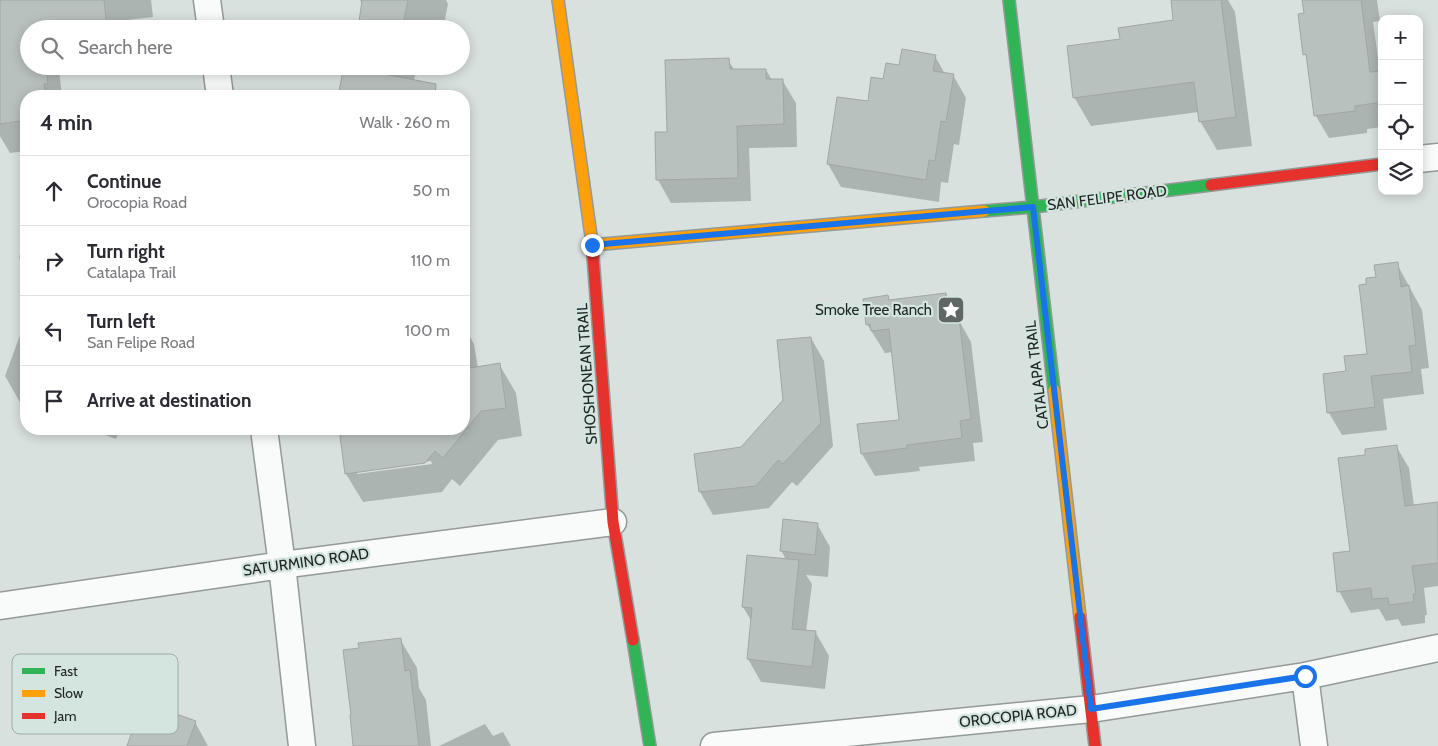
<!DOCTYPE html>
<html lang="en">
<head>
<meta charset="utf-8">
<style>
  body { margin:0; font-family:Cabin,sans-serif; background:#f2f2f3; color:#2b2b33 }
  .controls { position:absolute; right:15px; top:15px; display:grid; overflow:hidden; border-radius:10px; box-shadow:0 2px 12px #0003 }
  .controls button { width:45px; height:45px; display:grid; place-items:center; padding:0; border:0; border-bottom:1px solid #e1e1e2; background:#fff; color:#2b2b33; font:25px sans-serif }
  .stop { position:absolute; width:15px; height:15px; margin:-11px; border:4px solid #1a73e8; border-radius:50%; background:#fff }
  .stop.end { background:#1a73e8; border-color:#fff; box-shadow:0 1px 5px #0008 }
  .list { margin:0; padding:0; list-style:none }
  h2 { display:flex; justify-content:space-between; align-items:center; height:65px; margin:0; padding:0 20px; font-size:21px }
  h2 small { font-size:16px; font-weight:400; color:#7c7c81 }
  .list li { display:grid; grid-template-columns:32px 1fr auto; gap:15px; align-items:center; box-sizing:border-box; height:70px; padding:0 20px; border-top:1px solid #e1e1e2 }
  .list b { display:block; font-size:19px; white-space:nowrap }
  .list p { margin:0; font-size:16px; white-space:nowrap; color:#7c7c81 }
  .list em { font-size:16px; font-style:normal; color:#7c7c81 }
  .icon { flex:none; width:28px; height:28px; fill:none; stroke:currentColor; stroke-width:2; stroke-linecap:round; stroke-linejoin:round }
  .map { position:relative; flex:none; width:1438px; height:746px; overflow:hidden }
  .search { position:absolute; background:#fff; box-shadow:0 2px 12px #0003; left:20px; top:20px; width:450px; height:55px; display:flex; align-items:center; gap:12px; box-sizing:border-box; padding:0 18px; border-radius:28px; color:#7c7c81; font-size:19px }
  .panel { position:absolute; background:#fff; box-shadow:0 2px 12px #0003; left:20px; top:90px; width:450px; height:345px; border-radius:20px }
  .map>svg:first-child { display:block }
  .shadow { fill:#0003; fill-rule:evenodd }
  .building { fill:#b9c1be; stroke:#a0a7a4 }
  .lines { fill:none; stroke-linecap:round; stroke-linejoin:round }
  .street-casing { stroke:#939a98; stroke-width:29 }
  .fast-casing { stroke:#939a98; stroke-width:14 }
  .slow-casing { stroke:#939a98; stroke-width:14 }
  .jam-casing { stroke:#939a98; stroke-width:14 }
  .street { stroke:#f9fafa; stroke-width:26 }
  .fast { stroke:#30b455; stroke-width:11 }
  .slow { stroke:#ff9f0a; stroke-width:11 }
  .jam { stroke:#e5322d; stroke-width:11 }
  .route { stroke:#1a73e8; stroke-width:6 }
  .labels { text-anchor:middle; stroke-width:4.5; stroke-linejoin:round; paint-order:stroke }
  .street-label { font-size:15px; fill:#202624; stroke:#d4e5df }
  .poi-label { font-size:15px; fill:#202624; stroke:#d4e5df; text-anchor:end }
  .key { fill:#d4e5df; stroke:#9eaca7; stroke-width:1 }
  .key-label { font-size:14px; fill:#202624 }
</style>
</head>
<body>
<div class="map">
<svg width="1438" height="746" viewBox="0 0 1438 746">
  <rect width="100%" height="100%" fill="#d8e1de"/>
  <path class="shadow" d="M0,0H151L153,17L119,21L120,29H29V66H89L59,70L62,96H26V151L10,153L0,136Z
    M360,0H446L448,4L443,29H359L363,6Z
    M1172,0H1228L1235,12L1252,146L1217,150L1200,121L1199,112L1091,126L1074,97L1121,41L1175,21Z
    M1303,0H1377L1380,21L1373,22L1380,72L1382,74V127L1367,129V133L1329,138L1316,116L1308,61L1305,54V14Z
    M935,56L945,74L953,75L966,98L959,145L954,144L948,183L941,182L939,202L841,187L828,164L884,80L900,66Z
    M728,60L735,71L766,70L772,80H782L796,103L797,147L749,148L751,201L671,203L658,180L669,133Z
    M345,66H417L411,96H340Z
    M26,237V270L19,257Z
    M1397,264L1422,310L1429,368L1421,369L1424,394L1383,399L1387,430L1342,435L1329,413L1348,373L1368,355V285Z
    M945,295L971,342L983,442L973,443L975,461L919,467L920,471L875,476L862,454L901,421L893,352L885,353L867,324L887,297L890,301Z
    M464,326L474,344L478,368L499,364L516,393L522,436L498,440L460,486L452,479L442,492L363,502L346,474L340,429H464ZM431,461L432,464L357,474V471Z
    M22,330L26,332V406L21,404L5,376Z
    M811,338L824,361L833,446L797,486L792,482L769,508L713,515L700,492L742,449L784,401Z
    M88,429H120L116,439Z
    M1396,446L1409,468L1414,506L1438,503V586L1424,588L1427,615H1425V623L1402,626L1398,619L1386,621L1379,609L1351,613L1339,591L1351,552L1367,456Z
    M817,524L830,547L828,577L806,575L812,584L806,632L816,633L829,656L825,689L761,682L748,659L752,622L743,607L786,560L781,550Z
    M400,639L417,668L419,688L426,700L431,746H355Z
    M195,722L208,746H131Z
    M485,724L493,736L503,732L511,746H439Z"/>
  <path class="building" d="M0,0H104L107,29H29V66H46L48,84H44L46,96H26V120L0,124Z
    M362,0H408L402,29H358Z
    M1171,0H1221L1236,117L1199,122L1194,82L1073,98L1067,46L1120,39L1118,28L1173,20Z
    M1302,0H1361L1370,72L1382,71V102L1355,106V111L1314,116L1306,54L1303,55L1298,14L1304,13Z
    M902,49L936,55L933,71L954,74L946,122L941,121L935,161L929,160L926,180L827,164L837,97L868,101L871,77L883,79L886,63L899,65Z
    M729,58L730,69H766V79H783L784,124L737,126L738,178L656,180L655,132H667L665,60Z
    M344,66H385L384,74L436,84L435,96H338Z
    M1398,262L1401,287L1409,285L1416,345L1409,346L1412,372L1371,376L1375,407L1327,413L1323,374L1346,371L1344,356L1367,354L1359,285L1366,284V278L1376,277L1374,265Z
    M946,293L949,319L959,318L971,419L960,421L962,438L907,445V448L861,454L857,424L899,420L889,329L871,331L870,324L866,325L863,299L888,295L889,300Z
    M811,337L821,423L783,464L778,460L756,486L699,492L694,454L741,447L783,400L777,340Z
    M500,363L506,408L481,411L443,458L435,451L425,463L345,474L339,429H464V369Z
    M1397,445L1405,506L1438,502V563L1412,566L1416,594H1413L1414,602L1389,605L1388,598L1372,599L1371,588L1337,592L1333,553L1350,551L1338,458L1365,455V449Z
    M783,519L818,523L815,555L780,551Z
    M747,555L799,560L792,629L816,631L812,667L747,659L752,608L742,607Z
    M401,638L405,671L410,670L419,746H353L350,715H351L343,650L359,648L358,643Z
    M142,702L196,721L187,746H127Z"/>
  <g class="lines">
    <g class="street-casing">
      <path id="street" d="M207,0L211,29
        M216,66L220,96
        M1419,159L1438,157
        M264,429L282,565L302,746
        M0,606L282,565L613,522
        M1305,676L1314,746
        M714,746L1091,709L1305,676L1438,648"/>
    </g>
    <g class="fast-casing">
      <path id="fast" d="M1009,0L1054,390
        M984,211L1033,207L1211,185
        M633,640L650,746"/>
    </g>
    <g class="slow-casing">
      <path id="slow" d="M558,0L592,243
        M592,245L984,211
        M1054,390L1080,617"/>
    </g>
    <g class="jam-casing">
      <path id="jam" d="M1211,185L1382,164
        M592,243L613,522L633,640
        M1080,617L1095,746"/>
    </g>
    <use href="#street" class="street"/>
    <use href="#fast" class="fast"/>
    <use href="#slow" class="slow"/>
    <use href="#jam" class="jam"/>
  </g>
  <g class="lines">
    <path class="route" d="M592,245L1033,207L1091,709L1305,676"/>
  </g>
  <defs>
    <g id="sight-square" transform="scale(1.4375)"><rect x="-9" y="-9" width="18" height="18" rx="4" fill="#606765" stroke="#d4e5df"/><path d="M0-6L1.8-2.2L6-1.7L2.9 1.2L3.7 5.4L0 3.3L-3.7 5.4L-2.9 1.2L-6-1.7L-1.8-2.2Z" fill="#fff"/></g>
  </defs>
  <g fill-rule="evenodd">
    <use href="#sight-square" x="951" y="310"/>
  </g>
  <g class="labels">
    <g class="street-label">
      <text transform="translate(1107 198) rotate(-7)" y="5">SAN FELIPE ROAD</text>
      <text transform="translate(587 374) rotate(-94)" y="5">SHOSHONEAN TRAIL</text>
      <text transform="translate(1037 375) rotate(-97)" y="5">CATALAPA TRAIL</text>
      <text transform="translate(306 562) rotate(-8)" y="5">SATURMINO ROAD</text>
      <text transform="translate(1018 716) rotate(-6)" y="5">OROCOPIA ROAD</text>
    </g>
    <g class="poi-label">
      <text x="932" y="315">Smoke Tree Ranch</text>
    </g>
  </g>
  <rect x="12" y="654" width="166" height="80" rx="8" class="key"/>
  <rect x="22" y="668" width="23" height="6" fill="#30b455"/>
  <rect x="22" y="690" width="23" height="7" fill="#ff9f0a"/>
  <rect x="22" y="713" width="23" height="6" fill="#e5322d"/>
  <g class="key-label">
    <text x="54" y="676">Fast</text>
    <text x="54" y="698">Slow</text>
    <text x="54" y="721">Jam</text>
  </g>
</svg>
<div class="controls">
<button>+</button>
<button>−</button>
<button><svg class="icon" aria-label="locate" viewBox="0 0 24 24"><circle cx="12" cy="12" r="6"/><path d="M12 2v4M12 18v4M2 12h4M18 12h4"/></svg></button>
<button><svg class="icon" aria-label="layers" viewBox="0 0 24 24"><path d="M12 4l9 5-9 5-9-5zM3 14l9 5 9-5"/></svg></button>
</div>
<div class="stop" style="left:1305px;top:676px"></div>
<div class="stop end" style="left:592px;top:245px"></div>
<div class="search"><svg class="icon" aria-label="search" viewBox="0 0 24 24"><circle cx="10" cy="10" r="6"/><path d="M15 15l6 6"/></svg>Search here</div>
<section class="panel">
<h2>4 min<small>Walk · 260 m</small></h2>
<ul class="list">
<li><svg class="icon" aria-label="ahead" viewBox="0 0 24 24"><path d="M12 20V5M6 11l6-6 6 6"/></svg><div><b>Continue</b><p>Orocopia Road</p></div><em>50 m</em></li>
<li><svg class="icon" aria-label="right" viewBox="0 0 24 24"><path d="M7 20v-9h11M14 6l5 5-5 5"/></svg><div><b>Turn right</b><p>Catalapa Trail</p></div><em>110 m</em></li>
<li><svg class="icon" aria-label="left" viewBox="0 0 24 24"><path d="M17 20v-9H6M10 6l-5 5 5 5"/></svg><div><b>Turn left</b><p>San Felipe Road</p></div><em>100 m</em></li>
<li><svg class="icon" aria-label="arrive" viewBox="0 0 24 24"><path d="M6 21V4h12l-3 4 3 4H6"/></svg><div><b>Arrive at destination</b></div></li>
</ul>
</section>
</div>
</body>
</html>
